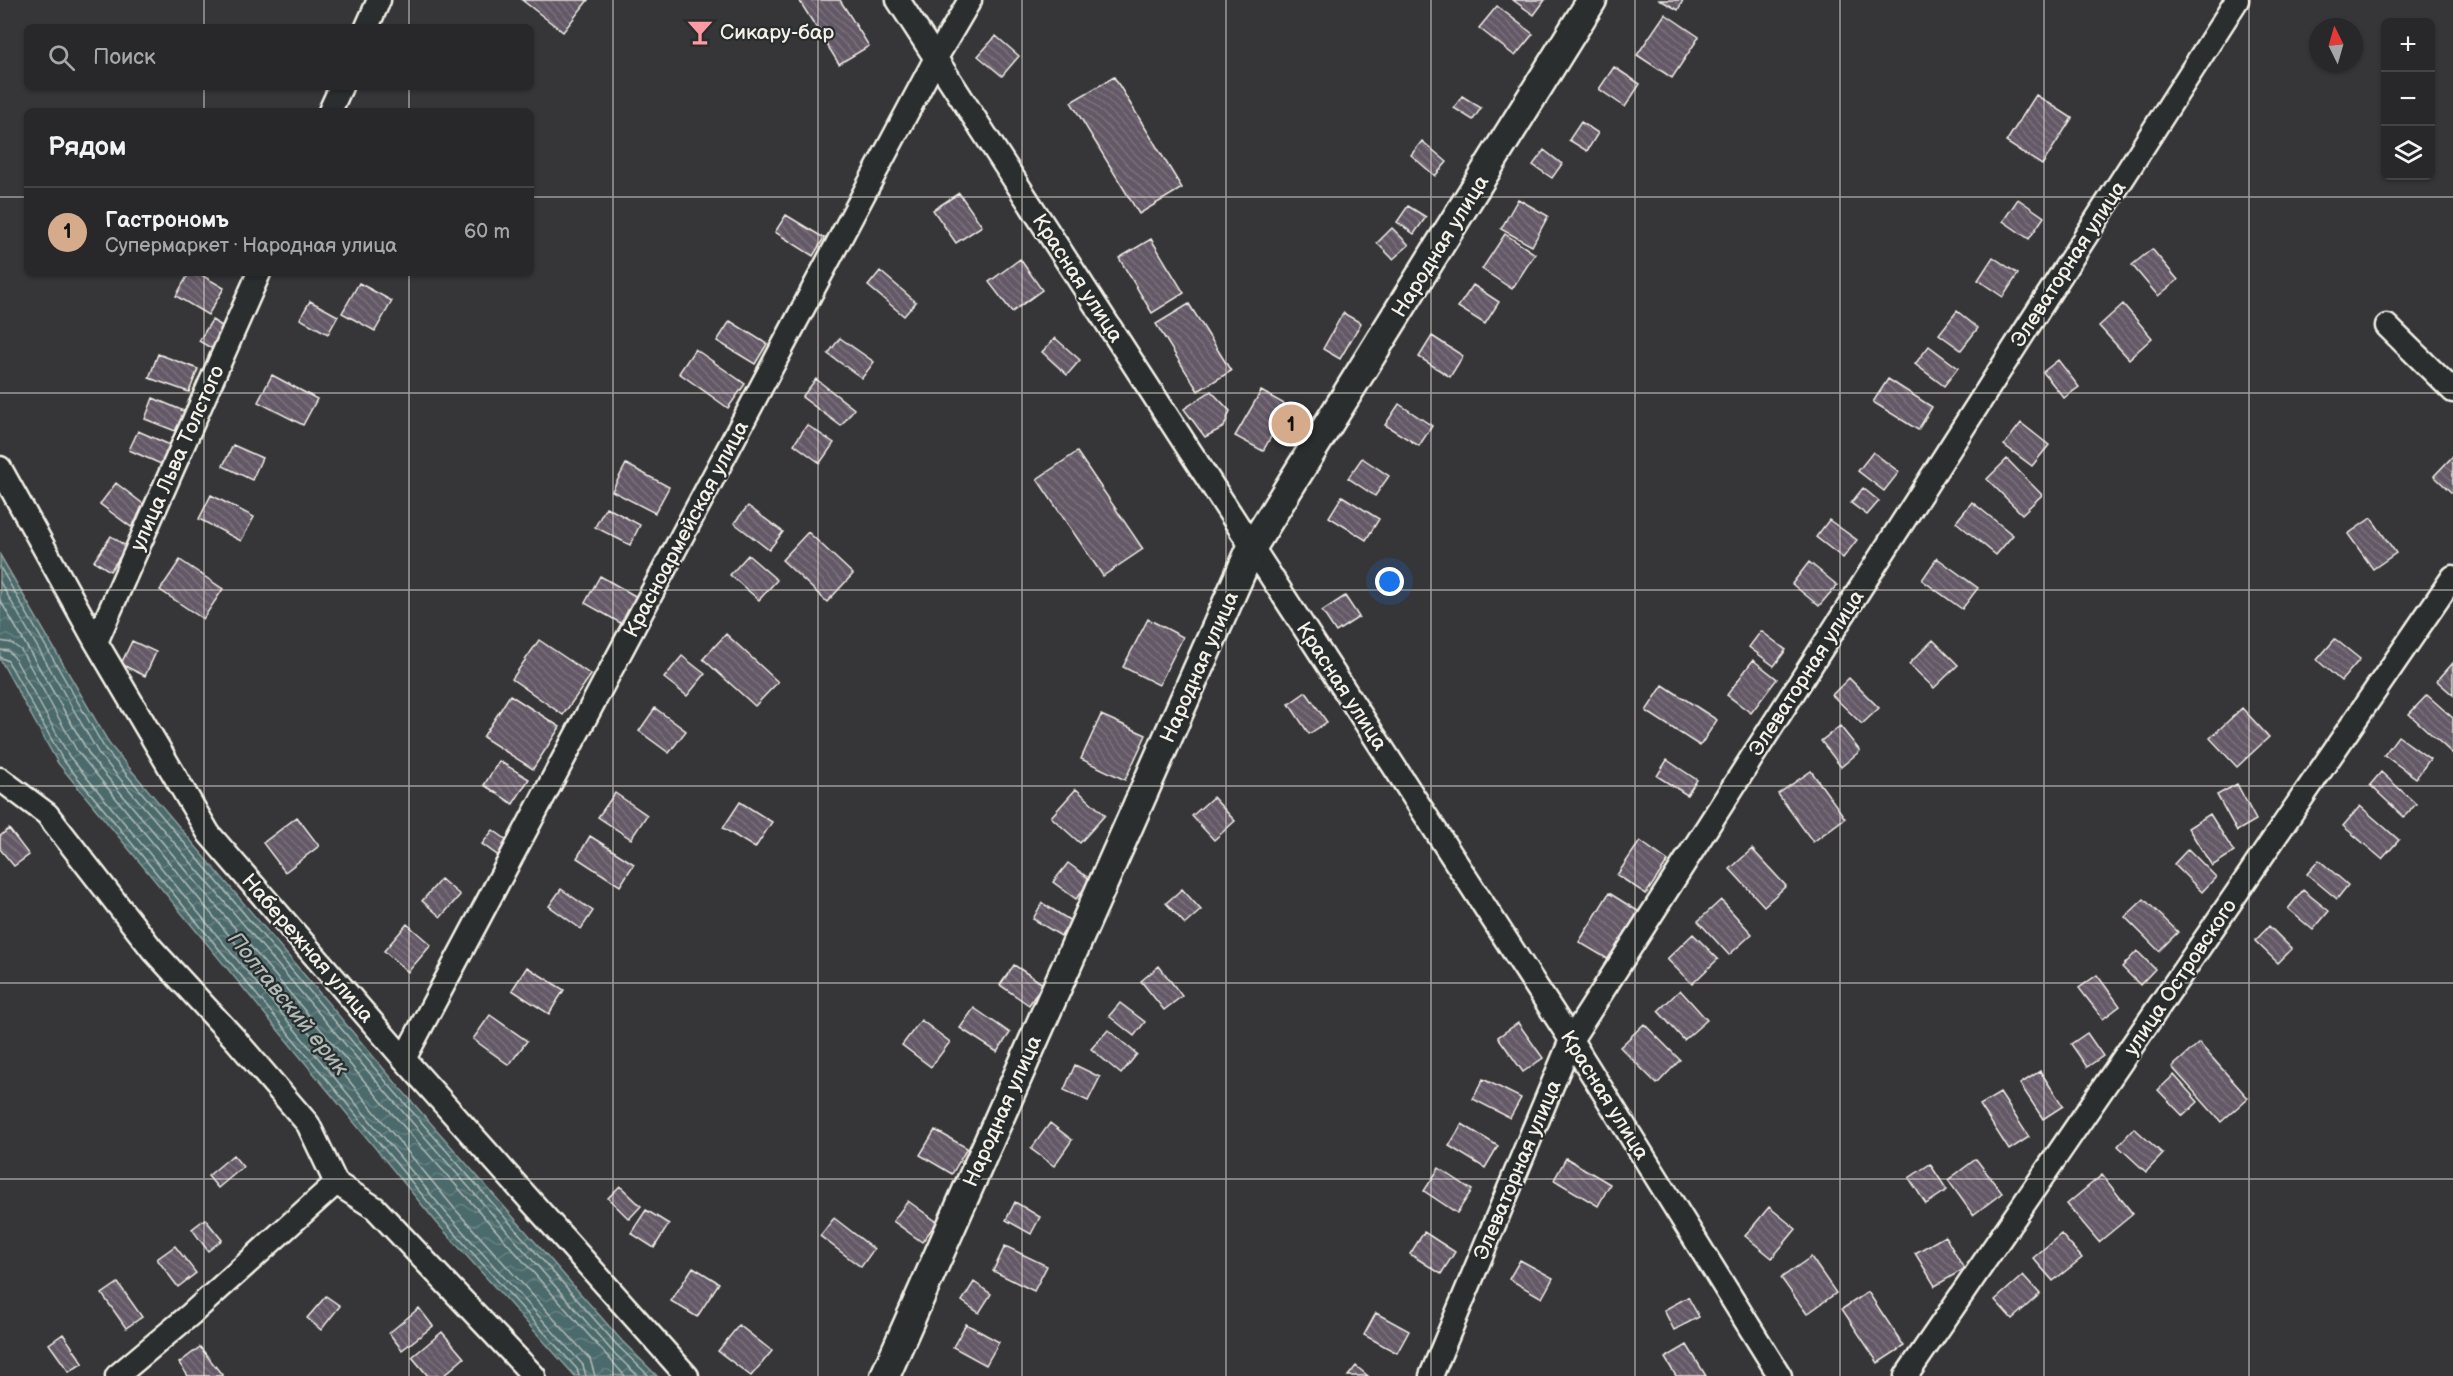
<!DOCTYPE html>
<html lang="ru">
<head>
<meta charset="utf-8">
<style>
  body { margin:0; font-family:"Balsamiq Sans",sans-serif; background:#303033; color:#f1f3f6 }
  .controls { position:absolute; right:18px; top:18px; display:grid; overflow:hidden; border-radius:9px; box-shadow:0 2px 4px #0004 }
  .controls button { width:54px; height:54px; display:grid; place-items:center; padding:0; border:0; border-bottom:2px solid #444447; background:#28282b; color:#f1f3f6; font:30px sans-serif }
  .compass { position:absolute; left:2309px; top:18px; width:54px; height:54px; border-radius:50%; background:#28282b; box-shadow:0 2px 4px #0004; rotate:355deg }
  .you { position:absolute; left:1390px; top:582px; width:21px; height:21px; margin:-15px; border:4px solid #fff; border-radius:50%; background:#1a73e8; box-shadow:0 0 0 9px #1a73e833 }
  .badge { display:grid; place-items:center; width:39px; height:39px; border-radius:50%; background:#d6ab8b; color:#111; font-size:20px; font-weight:700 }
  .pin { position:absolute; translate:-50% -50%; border:3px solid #fff; box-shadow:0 2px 6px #0006 }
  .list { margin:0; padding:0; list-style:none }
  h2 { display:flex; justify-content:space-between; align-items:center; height:78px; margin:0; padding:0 24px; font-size:26px }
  h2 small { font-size:20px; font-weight:400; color:#a5a6a9 }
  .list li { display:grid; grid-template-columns:39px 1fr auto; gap:18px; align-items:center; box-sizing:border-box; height:90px; padding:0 24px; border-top:2px solid #444447 }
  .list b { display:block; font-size:22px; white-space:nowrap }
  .list p { margin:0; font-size:20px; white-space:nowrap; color:#a5a6a9 }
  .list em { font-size:20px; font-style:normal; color:#a5a6a9 }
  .icon { flex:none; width:33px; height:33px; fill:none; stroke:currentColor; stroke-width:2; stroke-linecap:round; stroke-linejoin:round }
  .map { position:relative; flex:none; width:2453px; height:1376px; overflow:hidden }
  .search { position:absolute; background:#28282b; box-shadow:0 2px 4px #0004; left:24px; top:24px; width:510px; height:66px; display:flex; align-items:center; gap:15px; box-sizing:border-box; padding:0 21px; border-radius:9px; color:#a5a6a9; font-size:22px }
  .panel { position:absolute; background:#28282b; box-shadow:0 2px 4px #0004; left:24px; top:108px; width:510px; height:168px; border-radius:9px }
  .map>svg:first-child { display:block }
  .water { fill:url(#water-waves); stroke:#8fa09e; stroke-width:1.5 }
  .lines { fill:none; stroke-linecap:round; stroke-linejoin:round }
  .shore { stroke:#b0bbb6; stroke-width:1.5 }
  .building { fill:url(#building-back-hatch); stroke:#f4f1e8; stroke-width:1.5 }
  .minor-casing { stroke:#f4f1e8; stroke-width:27 }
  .major-casing { stroke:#f4f1e8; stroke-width:33 }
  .minor { stroke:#2a2d2e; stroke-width:22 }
  .major { stroke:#2a2d2e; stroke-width:28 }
  .grid { fill:none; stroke:#f4f1e8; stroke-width:1.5; stroke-opacity:0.55 }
  .labels { text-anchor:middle; stroke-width:4.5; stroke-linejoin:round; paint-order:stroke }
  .poi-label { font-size:21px; fill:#f4f1e8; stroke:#2a2d2e; text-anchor:start }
  .street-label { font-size:21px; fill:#f4f1e8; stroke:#2a2d2e }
  .water-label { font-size:22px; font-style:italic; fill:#b0bbb6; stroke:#2a2d2e }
</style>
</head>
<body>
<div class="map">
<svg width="2453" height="1376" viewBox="0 0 2453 1376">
  <defs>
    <pattern id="water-waves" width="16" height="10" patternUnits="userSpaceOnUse" patternTransform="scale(1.5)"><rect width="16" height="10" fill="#4b6a6c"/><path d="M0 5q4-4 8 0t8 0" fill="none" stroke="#668081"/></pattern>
    <pattern id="building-back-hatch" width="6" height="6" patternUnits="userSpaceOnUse" patternTransform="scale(1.5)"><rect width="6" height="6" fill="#645866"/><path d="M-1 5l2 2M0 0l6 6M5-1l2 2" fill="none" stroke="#7b707c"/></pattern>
  </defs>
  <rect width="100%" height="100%" fill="#363639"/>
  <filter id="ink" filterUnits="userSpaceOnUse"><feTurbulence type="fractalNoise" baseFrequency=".0167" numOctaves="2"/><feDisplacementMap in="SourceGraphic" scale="12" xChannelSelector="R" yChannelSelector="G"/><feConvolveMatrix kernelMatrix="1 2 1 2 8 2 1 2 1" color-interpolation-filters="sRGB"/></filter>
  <g filter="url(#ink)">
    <path class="water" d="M0,555L110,745L399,1087L622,1341L657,1376H575L437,1223L58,763L0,659Z"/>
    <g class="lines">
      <path class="shore" d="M0,567L105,749L394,1091L617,1345L649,1376
        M0,582L99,754L389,1096L611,1350L638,1376
        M0,600L92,759L382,1102L625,1376
        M0,641L11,643L21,650L77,751L454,1208L590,1359L595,1376
        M0,650L8,651L14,657L69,756L447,1214L583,1365L586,1376
        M0,657L8,661L63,760L442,1219L577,1369L579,1376"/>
    </g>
    <path class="building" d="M522,0H588L563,32Z
      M799,0H840L869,46L839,64Z
      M1513,0H1545L1534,15Z
      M1660,0H1683L1678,10Z
      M1497,6L1533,34L1515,56L1479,28Z
      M1665,14L1699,37L1672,78L1637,55Z
      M996,36L1019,56L1002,76L978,56Z
      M1614,67L1640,84L1625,107L1599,89Z
      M1114,77L1182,188L1139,214L1071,102Z
      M2036,95L2072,118L2042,165L2006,142Z
      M1462,96L1481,108L1473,120L1454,108Z
      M1581,122L1598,133L1587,151L1569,140Z
      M1422,141L1447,162L1435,176L1411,155Z
      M1544,150L1562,164L1552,178L1533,165Z
      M959,193L982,226L956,243L933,210Z
      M1518,199L1548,216L1532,246L1501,229Z
      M2018,199L2044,217L2029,239L2003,221Z
      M1408,206L1426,217L1414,234L1397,222Z
      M786,215L824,238L813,256L775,232Z
      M1392,228L1409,245L1393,259L1377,243Z
      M1505,234L1535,254L1512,289L1482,269Z
      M1151,239L1184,293L1152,313L1119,258Z
      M2152,249L2178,280L2158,296L2132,265Z
      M1993,257L2018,274L2003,297L1978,280Z
      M1020,259L1042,290L1012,312L989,282Z
      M880,271L916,302L904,316L868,286Z
      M189,273H198L224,288L208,315L176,296Z
      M359,283L392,301L375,331L342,313Z
      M1473,285L1499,302L1485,324L1458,307Z
      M310,301L338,316L328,334L300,319Z
      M1189,304L1231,371L1198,391L1156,324Z
      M2123,304L2152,338L2129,359L2099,326Z
      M1957,311L1978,328L1961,350L1939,334Z
      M1343,313L1361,323L1340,359L1323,349Z
      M212,320L229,330L216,351L199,341Z
      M730,321L767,344L755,364L717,341Z
      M1432,336L1463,356L1450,377L1419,357Z
      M840,338L874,362L862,378L828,354Z
      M1055,338L1080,360L1067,375L1042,352Z
      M1929,346L1958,368L1944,386L1915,364Z
      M695,349L745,384L728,408L679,373Z
      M158,354L198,369L189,392L149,378Z
      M2058,360L2079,387L2064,398L2043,372Z
      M272,375L317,399L303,425L258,402Z
      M816,379L854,409L841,426L802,397Z
      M1888,379L1932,407L1918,430L1873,402Z
      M1211,391L1230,411L1224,427L1205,437L1184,409Z
      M1261,391L1288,406L1263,451L1235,436Z
      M153,398L186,412L178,432L145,419Z
      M1399,404L1432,426L1419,446L1385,425Z
      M2021,423L2049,445L2032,466L2004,445Z
      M807,425L834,443L820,463L794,444Z
      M138,431L170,445L161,464L129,450Z
      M233,445L262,458L252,480L223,466Z
      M1077,452L1143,549L1103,576L1037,479Z
      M1873,452L1899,472L1884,491L1858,471Z
      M2453,456V494L2434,476Z
      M1362,458L1389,476L1375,496L1348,478Z
      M2007,459L2042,495L2022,514L1987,479Z
      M626,464L669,487L655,513L612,491Z
      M116,483L147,507L131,527L100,504Z
      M1863,488L1879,501L1867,515L1851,503Z
      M211,495L254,517L241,541L199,519Z
      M1342,496L1379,519L1366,540L1329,517Z
      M1972,502L2013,535L1996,555L1956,522Z
      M748,506L783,532L769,550L734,523Z
      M606,507L640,525L630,545L595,527Z
      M2371,518L2396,553L2373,569L2348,534Z
      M1829,520L1857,540L1843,558L1816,537Z
      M808,532L853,574L827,602L782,560Z
      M111,536L127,547L110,571L94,561Z
      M748,555L777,580L759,600L730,575Z
      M1937,558L1978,588L1962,609L1922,580Z
      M180,560L223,589L203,619L160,590Z
      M1809,562L1837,585L1819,606L1792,584Z
      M600,576L639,598L624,625L585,603Z
      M1345,596L1359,617L1336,632L1322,611Z
      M1148,619L1183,637L1159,685L1123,667Z
      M1761,631L1786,650L1774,666L1749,647Z
      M726,634L778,682L755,706L703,659Z
      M2335,639L2360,659L2341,681L2317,660Z
      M539,640L591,675L563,715L512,679Z
      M1933,640L1958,665L1934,688L1909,664Z
      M132,641L156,652L145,676L121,664Z
      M682,656L705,674L687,696L664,678Z
      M1753,660L1777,679L1751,713L1727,695Z
      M2453,663V695L2437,681Z
      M1849,678L1879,708L1862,724L1832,695Z
      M1663,685L1717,720L1700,746L1646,711Z
      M1306,692L1327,722L1309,734L1289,704Z
      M510,695L560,727L533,769L483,737Z
      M2427,695L2453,718V754L2409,714Z
      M655,708L686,731L669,753L639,731Z
      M2242,708L2269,737L2237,767L2210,738Z
      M1101,715L1146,735L1125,780L1081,759Z
      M1840,726L1860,751L1841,767L1821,741Z
      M2398,736L2430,759L2416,778L2384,755Z
      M1667,760L1697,780L1687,795L1657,776Z
      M499,761L529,779L513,804L484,785Z
      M1811,771L1845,818L1813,842L1778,794Z
      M2381,772L2416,804L2404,817L2370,785Z
      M2237,784L2256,820L2237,831L2217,795Z
      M1076,789L1105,815L1080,843L1051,817Z
      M615,793L647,815L631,839L598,817Z
      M1213,797L1235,821L1214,840L1192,816Z
      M740,802L772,822L755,848L723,828Z
      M2360,806L2399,840L2382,859L2343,826Z
      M2210,814L2234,852L2212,866L2188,828Z
      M297,817L319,846L285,872L263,843Z
      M9,829L29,855L14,866L0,849V836Z
      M493,830L511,843L500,857L482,844Z
      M590,836L634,864L620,886L577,858Z
      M1640,841L1668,861L1646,894L1617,875Z
      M1752,849L1786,886L1764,906L1730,869Z
      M2188,849L2216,877L2202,892L2174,864Z
      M2319,860L2348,885L2337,899L2307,874Z
      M1068,863L1091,880L1076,899L1053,882Z
      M441,879L460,895L441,917L422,901Z
      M561,889L593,911L581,929L549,906Z
      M1182,889L1201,910L1185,924L1166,903Z
      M2303,890L2329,911L2313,930L2288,909Z
      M1609,893L1641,913L1611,961L1579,942Z
      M2144,899L2178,932L2159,951L2125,917Z
      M1721,900L1752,934L1729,955L1698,921Z
      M1042,903L1071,921L1061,936L1033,919Z
      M407,924L431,945L408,972L384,951Z
      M2269,926L2292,949L2278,963L2255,941Z
      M1693,934L1718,959L1692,984L1667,959Z
      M2137,951L2155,969L2140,985L2122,967Z
      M1014,965L1043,984L1029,1005L1000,985Z
      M1159,966L1182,996L1164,1010L1141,981Z
      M527,967L564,990L549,1014L512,990Z
      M2097,975L2120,1006L2103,1019L2079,988Z
      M1680,990L1707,1020L1684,1040L1658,1011Z
      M1120,1003L1145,1022L1134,1036L1109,1016Z
      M974,1008L1010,1033L997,1052L960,1028Z
      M490,1015L527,1041L509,1065L473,1039Z
      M921,1020L950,1042L931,1067L902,1045Z
      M1518,1023L1543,1058L1523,1072L1498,1037Z
      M1644,1024L1680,1060L1657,1084L1620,1047Z
      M1108,1030L1137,1054L1121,1074L1091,1049Z
      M2087,1033L2103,1056L2087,1067L2071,1044Z
      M2199,1043L2248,1098L2221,1122L2172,1067Z
      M1075,1065L1100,1077L1088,1101L1064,1090Z
      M2040,1071L2063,1106L2043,1119L2020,1084Z
      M2174,1075L2198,1102L2183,1116L2158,1090Z
      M1483,1079L1521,1098L1510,1118L1473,1099Z
      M2000,1093L2029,1137L2009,1150L1980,1105Z
      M1050,1123L1072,1140L1054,1166L1031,1149Z
      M1462,1124L1498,1146L1485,1168L1449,1146Z
      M2134,1128L2163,1154L2146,1172L2118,1146Z
      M935,1130L967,1148L952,1174L920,1155Z
      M233,1155L243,1167L218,1188L208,1176Z
      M1566,1158L1610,1184L1598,1206L1554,1180Z
      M1976,1159L2002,1193L1973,1215L1948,1180Z
      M1930,1164L1947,1190L1926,1204L1909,1178Z
      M1439,1168L1472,1190L1457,1213L1424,1191Z
      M2102,1175L2133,1214L2099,1242L2067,1204Z
      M620,1186L641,1206L629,1219L608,1198Z
      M908,1201L937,1222L922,1242L893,1221Z
      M1015,1202L1040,1217L1031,1234L1006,1220Z
      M1769,1207L1796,1229L1772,1258L1745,1236Z
      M646,1210L669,1224L654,1248L631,1233Z
      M834,1218L874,1249L861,1267L820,1236Z
      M205,1219L222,1240L208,1251L192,1229Z
      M1424,1232L1455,1252L1441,1274L1410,1254Z
      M2061,1234L2082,1258L2053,1281L2033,1258Z
      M1945,1236L1964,1269L1935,1286L1915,1253Z
      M175,1246L196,1273L178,1287L157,1259Z
      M1005,1246L1047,1266L1034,1291L993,1271Z
      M1811,1257L1836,1293L1807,1314L1781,1278Z
      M1520,1260L1553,1278L1542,1298L1509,1279Z
      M693,1267L719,1283L697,1317L671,1301Z
      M2023,1275L2040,1294L2012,1319L1995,1300Z
      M974,1282L991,1294L979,1313L962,1301Z
      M118,1283L142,1317L126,1328L102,1294Z
      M1868,1292L1904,1346L1878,1363L1842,1309Z
      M326,1296L340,1306L321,1330L307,1318Z
      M1688,1297L1699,1317L1674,1330L1664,1310Z
      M419,1308L433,1326L402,1350L389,1333Z
      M1376,1313L1409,1331L1397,1353L1364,1335Z
      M966,1324L999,1342L986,1365L953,1347Z
      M739,1325L772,1351L751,1376L718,1351Z
      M442,1332L464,1358L443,1376H428L412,1357Z
      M63,1334L83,1363L69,1372L49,1344Z
      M1687,1345L1706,1376H1676L1665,1358Z
      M200,1347L223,1376H188L179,1363Z
      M1356,1366L1368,1376H1348Z"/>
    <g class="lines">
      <g class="minor-casing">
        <path id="minor" d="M898,0L1571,1040L1780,1376
          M367,27L379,0
          M330,111L341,87
          M2387,326L2453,391
          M0,468L96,642L209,834L404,1059L687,1376
          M96,642L259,273
          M0,779L47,814L152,949L235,1039L308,1124L336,1183L375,1208L534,1376
          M404,1059L936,58L970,0
          M117,1376L191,1314L336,1183
          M1431,1376L1571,1040L2237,0
          M1906,1376L2453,577"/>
      </g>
      <g class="major-casing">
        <path id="major" d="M885,1376L1252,547L1592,0"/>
      </g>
      <use href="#minor" class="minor"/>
      <use href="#major" class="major"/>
    </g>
  </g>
  <path class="grid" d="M204,0V27M409,0V27M613,0V1376M818,0V1376M1022,0V1376M1226,0V1376M1431,0V1376M1635,0V1376M1840,0V1376M2044,0V1376M2249,0V1376M204,87V111M409,87V111M0,197H27M531,197H2453M204,273V1376M409,273V1376M0,393H2453M0,590H2453M0,786H2453M0,983H2453M0,1179H2453"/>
  <defs>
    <g id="bar-bare" transform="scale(2.07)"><path d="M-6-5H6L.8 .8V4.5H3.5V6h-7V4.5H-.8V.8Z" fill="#ff9aa2" stroke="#2a2d2e" stroke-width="2.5" paint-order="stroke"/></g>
  </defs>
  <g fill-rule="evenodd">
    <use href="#bar-bare" x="700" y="32"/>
  </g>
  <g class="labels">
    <g class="poi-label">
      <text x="720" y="39">Сикару-бар</text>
    </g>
    <g class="street-label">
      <text transform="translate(1440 246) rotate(-58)" y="7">Народная улица</text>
      <text transform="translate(2068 264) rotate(-57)" y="7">Элеваторная улица</text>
      <text transform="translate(1078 278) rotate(57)" y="7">Красная улица</text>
      <text transform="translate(177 458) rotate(-66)" y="7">улица Льва Толстого</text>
      <text transform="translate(686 529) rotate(-62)" y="7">Красноармейская улица</text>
      <text transform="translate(1199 667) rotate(-66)" y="7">Народная улица</text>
      <text transform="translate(1806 673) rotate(-57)" y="7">Элеваторная улица</text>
      <text transform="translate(1342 686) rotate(57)" y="7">Красная улица</text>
      <text transform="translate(308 948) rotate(49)" y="7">Набережная улица</text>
      <text transform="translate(2180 977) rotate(-56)" y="7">улица Островского</text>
      <text transform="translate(1605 1095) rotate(58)" y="7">Красная улица</text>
      <text transform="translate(1002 1111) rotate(-66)" y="7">Народная улица</text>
      <text transform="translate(1517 1170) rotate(-67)" y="7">Элеваторная улица</text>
    </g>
    <g class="water-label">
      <text transform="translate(289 1003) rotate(51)" y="8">Полтавский ерик</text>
    </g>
  </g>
</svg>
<div class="controls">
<button>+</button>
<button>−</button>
<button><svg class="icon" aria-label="layers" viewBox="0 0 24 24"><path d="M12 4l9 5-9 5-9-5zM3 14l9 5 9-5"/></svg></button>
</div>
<svg class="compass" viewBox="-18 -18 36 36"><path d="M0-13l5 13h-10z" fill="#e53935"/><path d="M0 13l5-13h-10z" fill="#a5a6a9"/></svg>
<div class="you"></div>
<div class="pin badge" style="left:1291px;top:424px">1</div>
<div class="search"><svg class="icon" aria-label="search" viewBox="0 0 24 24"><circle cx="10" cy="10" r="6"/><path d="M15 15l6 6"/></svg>Поиск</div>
<section class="panel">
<h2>Рядом<small></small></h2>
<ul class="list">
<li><span class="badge">1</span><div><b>Гастрономъ</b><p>Супермаркет · Народная улица</p></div><em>60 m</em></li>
</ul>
</section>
</div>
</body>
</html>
